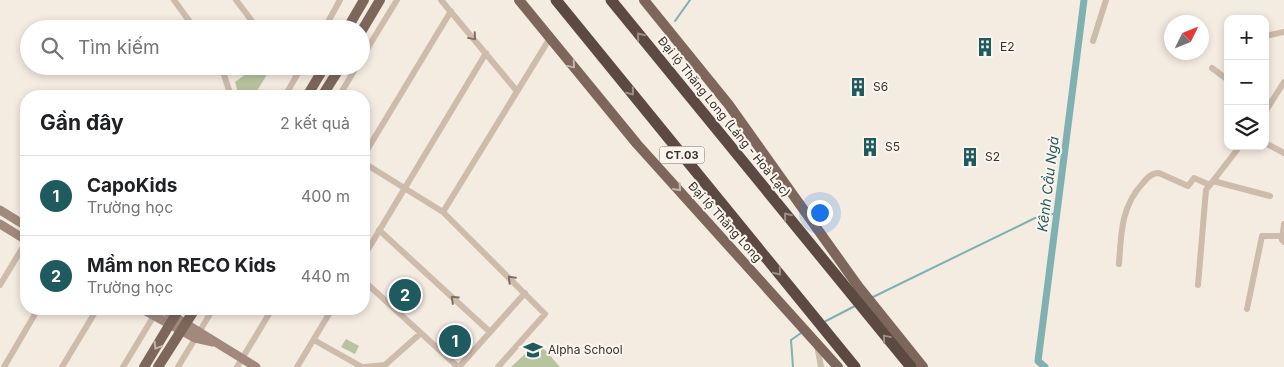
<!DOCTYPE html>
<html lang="vi">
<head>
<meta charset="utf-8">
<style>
  body { margin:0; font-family:Inter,sans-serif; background:#f6f6f6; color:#202124 }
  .controls { position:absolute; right:15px; top:15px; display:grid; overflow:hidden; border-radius:10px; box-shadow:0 2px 8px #0003 }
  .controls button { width:45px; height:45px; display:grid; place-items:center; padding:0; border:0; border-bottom:1px solid #e0e0e0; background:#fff; color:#202124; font:25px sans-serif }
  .compass { position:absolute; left:1164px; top:15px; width:45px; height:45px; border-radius:50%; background:#fff; box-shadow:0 2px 8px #0003; rotate:47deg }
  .you { position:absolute; left:819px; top:212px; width:18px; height:18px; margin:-12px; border:4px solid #fff; border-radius:50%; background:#1a73e8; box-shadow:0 0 0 8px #1a73e833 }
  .badge { display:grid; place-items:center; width:32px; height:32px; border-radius:50%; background:#1f5a5e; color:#fff; font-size:16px; font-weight:700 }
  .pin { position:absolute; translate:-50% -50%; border:2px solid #fff; box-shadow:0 1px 5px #0006 }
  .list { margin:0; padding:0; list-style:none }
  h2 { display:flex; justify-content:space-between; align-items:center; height:65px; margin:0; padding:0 20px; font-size:21px }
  h2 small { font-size:16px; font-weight:400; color:#757577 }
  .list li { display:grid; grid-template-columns:32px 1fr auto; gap:15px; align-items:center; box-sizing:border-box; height:80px; padding:0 20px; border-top:1px solid #e0e0e0 }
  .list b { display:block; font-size:19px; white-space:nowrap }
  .list p { margin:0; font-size:16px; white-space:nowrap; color:#757577 }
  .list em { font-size:16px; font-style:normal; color:#757577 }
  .icon { flex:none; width:28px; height:28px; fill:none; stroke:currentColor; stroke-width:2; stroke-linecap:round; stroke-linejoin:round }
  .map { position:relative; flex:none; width:1284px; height:367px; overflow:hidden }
  .search { position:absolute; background:#fff; box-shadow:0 2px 8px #0003; left:20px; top:20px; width:350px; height:55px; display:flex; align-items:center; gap:12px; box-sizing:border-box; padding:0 18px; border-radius:28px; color:#757577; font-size:19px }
  .panel { position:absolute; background:#fff; box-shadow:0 2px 8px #0003; left:20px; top:90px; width:350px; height:225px; border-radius:20px }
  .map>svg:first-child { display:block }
  .green { fill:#b8c4a0 }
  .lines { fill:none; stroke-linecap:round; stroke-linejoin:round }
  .stream { stroke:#7fb0b2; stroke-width:2 }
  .canal { stroke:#7fb0b2; stroke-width:7 }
  .street { stroke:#cdbbac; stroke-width:6 }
  .secondary { stroke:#a18a7d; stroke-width:9 }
  .primary { stroke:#7d675c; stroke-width:10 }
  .highway { stroke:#5c4a42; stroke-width:11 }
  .oneway { stroke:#9c8e87 }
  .oneway2 { stroke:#7d6f65 }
  .oneway3 { stroke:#c2b5ac }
  .labels { text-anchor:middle; stroke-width:4; stroke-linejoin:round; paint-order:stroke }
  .shield { fill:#fbf5ee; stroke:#756b66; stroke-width:1 }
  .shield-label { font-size:11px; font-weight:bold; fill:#3b302b }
  .poi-label { font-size:12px; fill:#3b302b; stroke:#fbf5ee; text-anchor:start }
  .street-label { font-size:12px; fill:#3b302b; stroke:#fbf5ee }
  .water-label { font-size:14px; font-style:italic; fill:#1f5a5e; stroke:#fbf5ee }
</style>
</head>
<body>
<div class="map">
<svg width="1284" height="367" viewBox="0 0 1284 367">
  <rect width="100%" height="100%" fill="#f4ebe1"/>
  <path class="green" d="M257,66H272L254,96H239L235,82Z
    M346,339L359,346L355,354L341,347Z
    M538,342L560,367H511Z"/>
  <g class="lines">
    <path class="stream" d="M675,21L690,0
      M873,297L1035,218L1057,213
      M824,322L855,306
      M793,367L791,340L801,333"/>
    <path class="canal" d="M1045,367L1038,361L1084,0"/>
    <path class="street" d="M174,0L195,29
      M236,0L258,29
      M441,0L516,90
      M324,29L340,0
      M1265,36L1284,32
      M1093,41L1106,0
      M361,59L397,0
      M221,66L231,96
      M1212,68L1228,80
      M285,96L302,66
      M339,96L357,66
      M1265,112L1284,82
      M1265,143L1284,153
      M364,155L451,11
      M364,163L443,212L545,314L498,367
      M1213,181L1270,196
      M443,212L550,38
      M1284,224L1282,240L1284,242
      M379,230L490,332
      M364,256L486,53
      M1119,264C1121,234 1121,206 1143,183C1148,177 1152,173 1159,173L1188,186L1194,178L1210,185
      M364,281L458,367
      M0,285L26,242
      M1198,285L1206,190L1240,146
      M1247,309L1262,236H1282
      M314,340L362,367
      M817,345L821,367
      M4,367L38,309
      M62,367L97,309
      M123,367L158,309
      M178,367L213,309
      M237,367L272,309
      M297,367L332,309
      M364,367L385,365L421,333
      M459,367L525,293"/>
    <path class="secondary" d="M0,210L26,226
      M0,224L26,240
      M142,309L195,338L213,342
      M162,309L256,367"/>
    <path class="primary" d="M519,0L637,144L838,367
      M644,0L729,105L858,286L923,367
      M347,29L364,0
      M361,32L380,0
      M307,96L325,66
      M322,96L341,66
      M144,367L179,309
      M158,367L195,309"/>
    <path class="highway" d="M556,0L855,367
      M611,0L911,367"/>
  </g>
  <defs><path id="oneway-chevron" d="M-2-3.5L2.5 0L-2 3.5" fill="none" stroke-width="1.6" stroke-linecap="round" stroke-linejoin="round" transform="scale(1.25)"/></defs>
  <g class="oneway">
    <use href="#oneway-chevron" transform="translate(640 36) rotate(-129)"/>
    <use href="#oneway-chevron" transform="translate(631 92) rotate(51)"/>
    <use href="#oneway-chevron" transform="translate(787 216) rotate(-129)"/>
    <use href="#oneway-chevron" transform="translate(778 272) rotate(51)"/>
    <use href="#oneway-chevron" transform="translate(886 338) rotate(-130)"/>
  </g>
  <g class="oneway2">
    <use href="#oneway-chevron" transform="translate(473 37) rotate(50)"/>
    <use href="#oneway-chevron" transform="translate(511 279) rotate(-135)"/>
    <use href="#oneway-chevron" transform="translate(454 299) rotate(-137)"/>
  </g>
  <g class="oneway3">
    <use href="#oneway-chevron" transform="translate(572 65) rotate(50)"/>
    <use href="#oneway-chevron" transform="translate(678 188) rotate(48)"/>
    <use href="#oneway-chevron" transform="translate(157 346) rotate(121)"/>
  </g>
  <defs>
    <g id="building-bare" transform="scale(1.5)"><path d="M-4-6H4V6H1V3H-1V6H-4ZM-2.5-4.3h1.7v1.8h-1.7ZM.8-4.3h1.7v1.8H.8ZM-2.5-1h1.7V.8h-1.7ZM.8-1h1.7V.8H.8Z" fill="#1f5a5e" stroke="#fbf5ee" stroke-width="2.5" paint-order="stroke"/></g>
    <g id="school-bare" transform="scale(1.5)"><path d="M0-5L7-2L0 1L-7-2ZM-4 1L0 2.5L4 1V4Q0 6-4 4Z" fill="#1f5a5e" stroke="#fbf5ee" stroke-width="2.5" paint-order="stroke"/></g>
  </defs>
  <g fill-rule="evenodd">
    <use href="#building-bare" x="985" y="47"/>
    <use href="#building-bare" x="858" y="87"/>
    <use href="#building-bare" x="870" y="147"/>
    <use href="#building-bare" x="970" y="157"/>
    <use href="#school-bare" x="533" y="350"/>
  </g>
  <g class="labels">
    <rect class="shield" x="659.5" y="146.5" width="45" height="17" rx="4"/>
    <g class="shield-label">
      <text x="682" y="159">CT.03</text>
    </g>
    <g class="poi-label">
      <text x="1000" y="51">E2</text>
      <text x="873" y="91">S6</text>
      <text x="885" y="151">S5</text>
      <text x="985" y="161">S2</text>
      <text x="548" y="354">Alpha School</text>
    </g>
    <g class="street-label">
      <text transform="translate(724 117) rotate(51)" y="4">Đại lộ Thăng Long (Láng - Hoà Lạc)</text>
      <text transform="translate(725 222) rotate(48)" y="4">Đại lộ Thăng Long</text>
    </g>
    <g class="water-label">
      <text transform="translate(1048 184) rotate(-83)" y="5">Kênh Cầu Ngà</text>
    </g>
  </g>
</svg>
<div class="controls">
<button>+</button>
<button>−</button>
<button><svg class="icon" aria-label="layers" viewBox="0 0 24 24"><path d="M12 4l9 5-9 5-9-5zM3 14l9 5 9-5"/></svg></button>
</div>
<svg class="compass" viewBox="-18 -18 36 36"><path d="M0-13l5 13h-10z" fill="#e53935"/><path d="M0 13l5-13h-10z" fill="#757577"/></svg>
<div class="you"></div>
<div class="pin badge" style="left:455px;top:341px">1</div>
<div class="pin badge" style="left:405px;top:295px">2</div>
<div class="search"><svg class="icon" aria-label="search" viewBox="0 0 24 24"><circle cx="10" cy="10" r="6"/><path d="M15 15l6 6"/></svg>Tìm kiếm</div>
<section class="panel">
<h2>Gần đây<small>2 kết quả</small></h2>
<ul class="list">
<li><span class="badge">1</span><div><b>CapoKids</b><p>Trường học</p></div><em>400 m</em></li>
<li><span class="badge">2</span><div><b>Mầm non RECO Kids</b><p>Trường học</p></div><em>440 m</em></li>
</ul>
</section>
</div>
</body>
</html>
